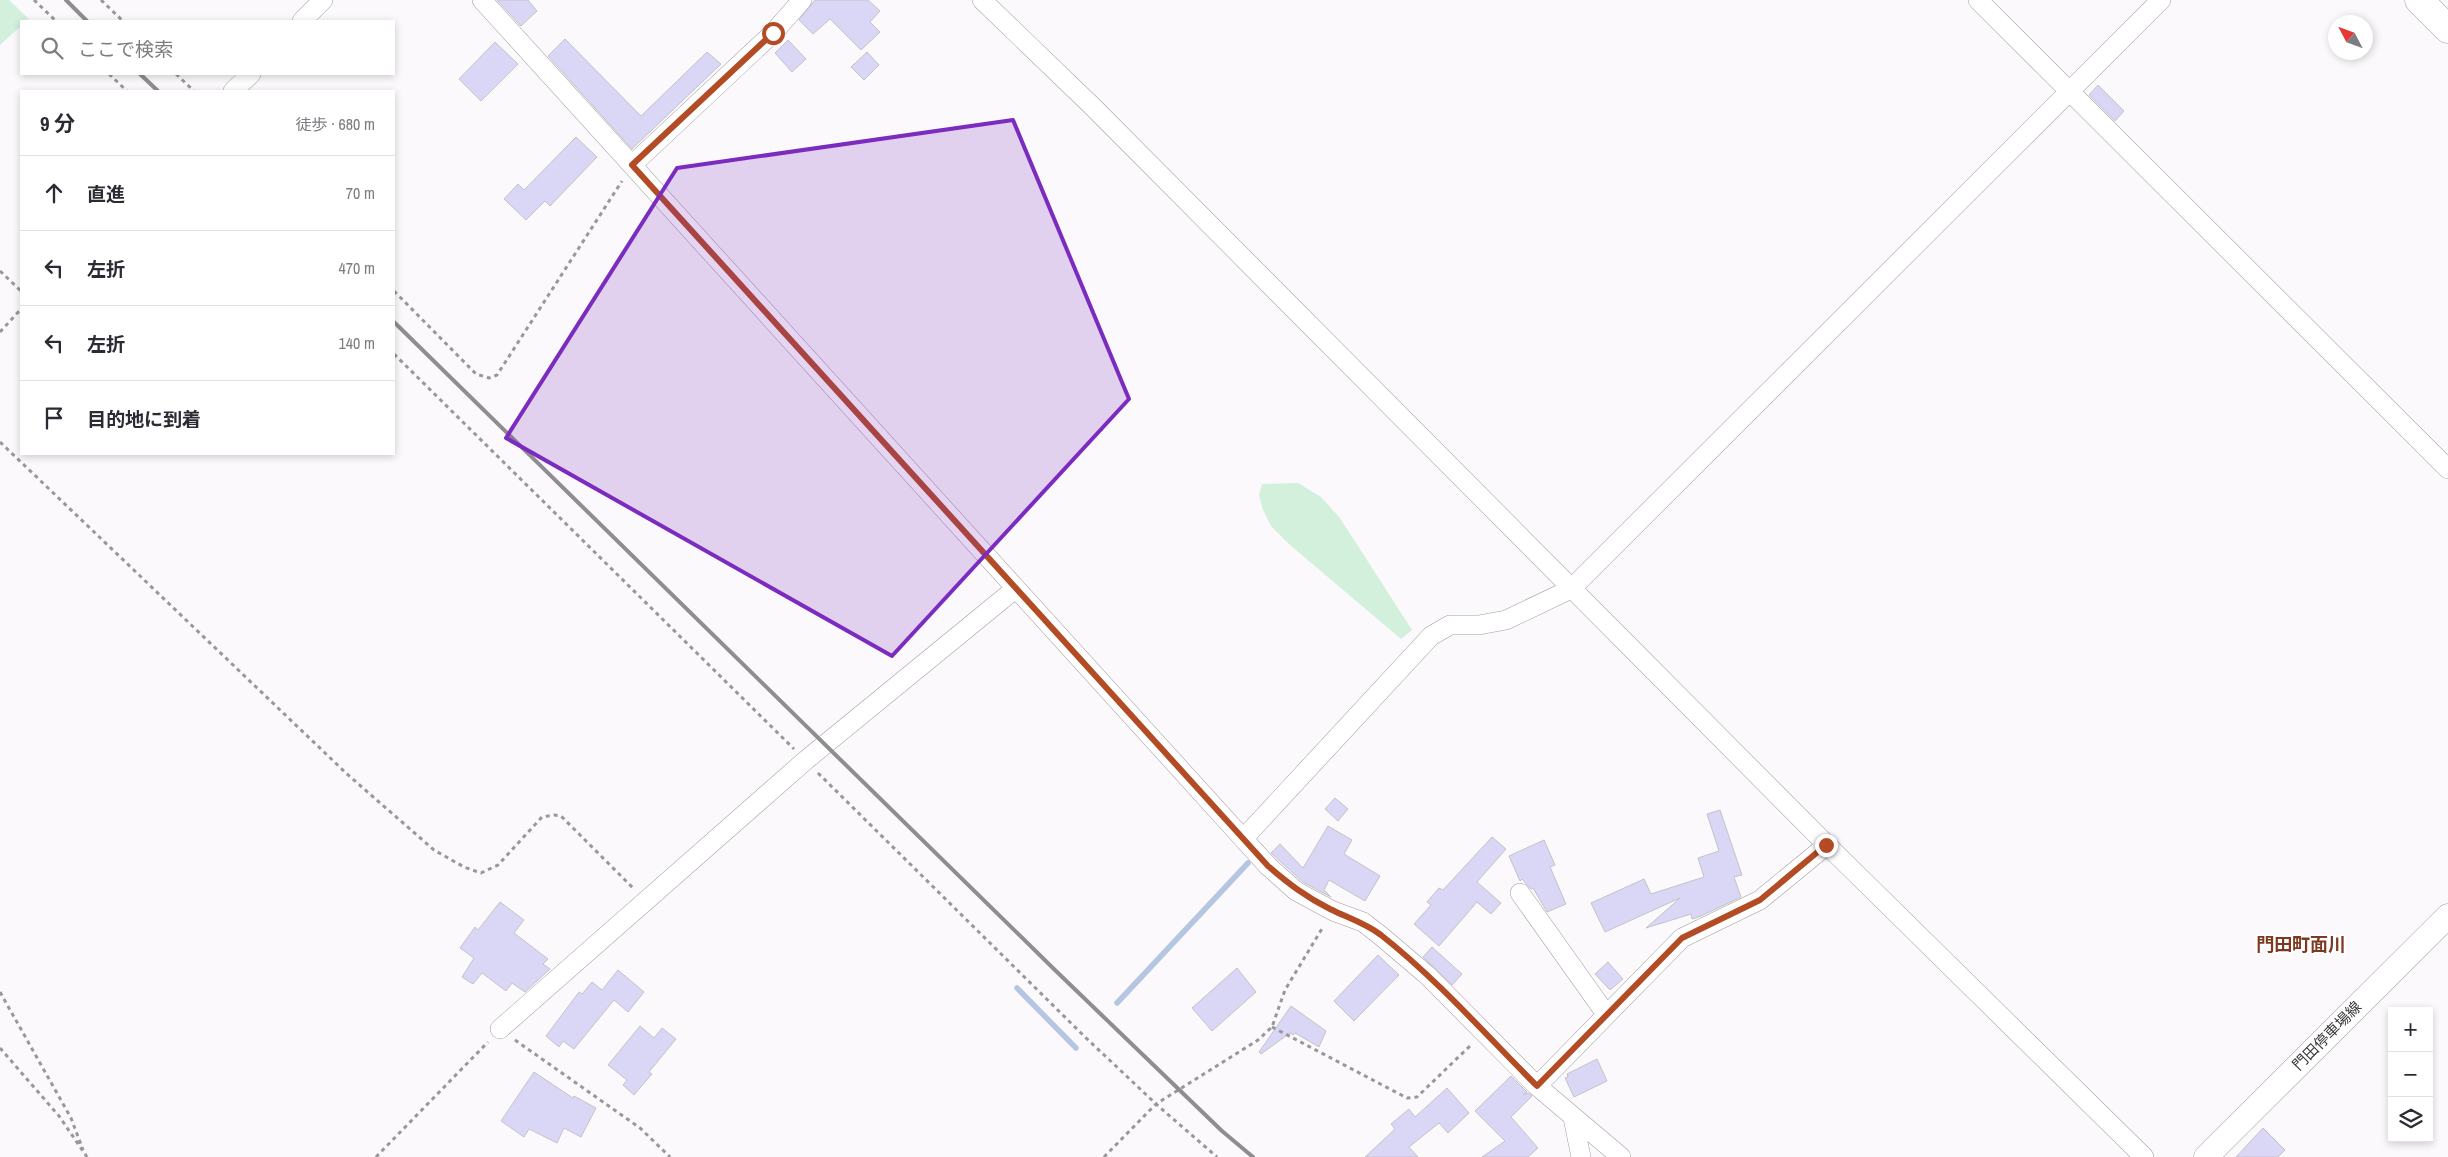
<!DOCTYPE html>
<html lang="ja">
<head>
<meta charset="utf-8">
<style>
  body { margin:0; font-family:"Archivo Narrow","Noto Sans JP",sans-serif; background:#f2f2f3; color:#2b2b33 }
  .controls { position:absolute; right:15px; bottom:15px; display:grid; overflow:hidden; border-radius:0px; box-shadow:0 2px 8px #0003 }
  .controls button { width:45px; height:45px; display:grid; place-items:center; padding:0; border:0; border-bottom:1px solid #e1e1e2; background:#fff; color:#2b2b33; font:25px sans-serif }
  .compass { position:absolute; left:2328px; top:15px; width:45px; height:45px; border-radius:50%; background:#fff; box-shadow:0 2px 8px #0003; rotate:311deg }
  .stop { position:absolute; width:15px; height:15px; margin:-11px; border:4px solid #b34c25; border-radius:50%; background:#fff }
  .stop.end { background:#b34c25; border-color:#fff; box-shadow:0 1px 5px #0008 }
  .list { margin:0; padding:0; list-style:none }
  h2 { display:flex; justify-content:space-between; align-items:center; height:65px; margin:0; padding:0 20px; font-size:21px }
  h2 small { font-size:16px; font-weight:400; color:#7c7c81 }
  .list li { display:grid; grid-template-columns:32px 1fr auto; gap:15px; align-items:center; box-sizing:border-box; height:75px; padding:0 20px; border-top:1px solid #e1e1e2 }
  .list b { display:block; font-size:19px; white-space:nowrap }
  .list em { font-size:16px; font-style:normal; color:#7c7c81 }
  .icon { flex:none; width:28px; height:28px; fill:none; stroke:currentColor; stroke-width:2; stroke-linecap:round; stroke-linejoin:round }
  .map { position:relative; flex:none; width:2448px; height:1157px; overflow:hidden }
  .search { position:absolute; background:#fff; box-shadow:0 2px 8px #0003; left:20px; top:20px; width:375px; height:55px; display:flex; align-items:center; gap:12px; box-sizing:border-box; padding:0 18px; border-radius:0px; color:#7c7c81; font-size:19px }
  .panel { position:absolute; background:#fff; box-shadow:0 2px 8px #0003; left:20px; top:90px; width:375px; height:365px; border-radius:0px }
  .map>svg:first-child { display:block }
  .green { fill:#d3f0dc }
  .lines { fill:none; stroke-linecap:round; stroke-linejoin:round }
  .stream { stroke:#b5c6e1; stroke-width:5.5 }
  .building { fill:#dad6f5; stroke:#c3c3c7 }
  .minor-casing { stroke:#9f9da0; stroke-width:20 }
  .major-casing { stroke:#9f9da0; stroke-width:25 }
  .highway-casing { stroke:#9f9da0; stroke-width:29 }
  .path { stroke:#99979a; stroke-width:3; stroke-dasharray:4 4; stroke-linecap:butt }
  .minor { stroke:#fff; stroke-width:19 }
  .major { stroke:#fff; stroke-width:24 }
  .highway { stroke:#fff; stroke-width:28 }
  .rail { stroke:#8f8d90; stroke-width:4 }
  .route { stroke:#b34c25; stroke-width:6 }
  .marked { fill:#7b2cbf; fill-opacity:0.2; stroke:#7b2cbf; stroke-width:4; stroke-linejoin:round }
  .labels { text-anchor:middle; stroke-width:4; stroke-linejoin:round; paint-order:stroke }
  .street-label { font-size:15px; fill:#3a393b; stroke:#fff }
  .quarter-label { font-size:18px; font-weight:bold; fill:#7d3a21; stroke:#fff }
</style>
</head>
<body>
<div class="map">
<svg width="2448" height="1157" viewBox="0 0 2448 1157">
  <rect width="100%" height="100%" fill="#fcf9fc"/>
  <path class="green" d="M0,0H9L29,19L21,21V26L0,45Z
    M1298,483L1321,497L1340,518L1412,630L1401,639L1290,545L1271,526L1263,510L1259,495L1262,484Z"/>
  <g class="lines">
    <path class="stream" d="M1017,988L1076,1048
      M1117,1003L1248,863"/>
  </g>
  <path class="building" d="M497,0H528L537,11L521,26Z
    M815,0H868L880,11L870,22L880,32L861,50L830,19L813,34L799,20Z
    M565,39L641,116L707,52L721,64L632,149L548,56Z
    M788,40L806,59L792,72L775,53Z
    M495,42L518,64L481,101L459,79Z
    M867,52L879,65L864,80L851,67Z
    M2098,85L2124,111L2115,121L2089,95Z
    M576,137L597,157L550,206L545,201L526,220L504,199L518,184L524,190Z
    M1335,798L1348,809L1338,821L1325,809Z
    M1720,810L1742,875L1734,877L1741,897L1701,916L1692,919L1691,914L1646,928L1680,898L1605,932L1591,903L1644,879L1651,894L1704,877L1698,858L1719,851L1707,814Z
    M1328,826L1352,840L1344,854L1380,876L1365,901L1329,880L1324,890L1331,897L1303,882L1271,853L1280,844L1303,868Z
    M1492,837L1506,849L1477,882L1501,903L1491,914L1477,902L1439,946L1414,924L1431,905L1427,902L1439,888L1443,890Z
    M1544,840L1555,865L1550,867L1566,904L1547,912L1533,888L1531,889L1522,879L1520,881L1509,856Z
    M500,902L524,920L514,933L548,959L543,964L550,969L525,992L512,983L506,991L482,973L473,984L462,977L474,958L460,948L475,927L478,930Z
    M1432,947L1462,974L1452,985L1423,957Z
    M1378,955L1399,975L1354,1021L1334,1001Z
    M1608,962L1623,979L1610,990L1595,974Z
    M1237,968L1256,992L1212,1031L1192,1008Z
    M618,970L644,992L628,1012L614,1000L574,1049L563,1041L559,1047L546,1036L579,992L582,994L592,982L602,990Z
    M1291,1006L1326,1031L1319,1047L1295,1033L1293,1035L1290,1033L1261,1054L1259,1052Z
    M640,1026L654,1038L662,1028L676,1039L649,1072L652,1074L634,1095L623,1085L627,1080L608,1065Z
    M1597,1059L1607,1081L1574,1097L1565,1078L1568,1077L1567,1074Z
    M534,1072L573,1098L574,1096L596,1108L581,1137L564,1128L557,1143L529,1129L524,1137L501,1121Z
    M1511,1076L1527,1092L1523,1095L1528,1093L1532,1096L1511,1117L1538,1148L1528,1157H1482L1505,1141L1475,1111Z
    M1447,1088L1469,1113L1448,1133L1439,1123L1409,1147L1418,1157H1365L1395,1129L1391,1124L1409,1109L1415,1117Z
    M2263,1128L2285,1150L2278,1157H2236Z"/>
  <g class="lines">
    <g class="minor-casing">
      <path id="minor" d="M482,0L1268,866L1296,891L1333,911L1363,922L1381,936L1427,975L1537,1086L1621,1157
        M982,0L1092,106L1827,845L2144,1157
        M1978,0L2448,469
        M302,21L323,0
        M233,91L251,74
        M632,165L773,33L802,0
        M1243,839L1431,636L1450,625H1479L1506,620L1571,589L2161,0
        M1520,893L1606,1014
        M500,1029L806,760L1015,589
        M1537,1086L1682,938L1760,900L1827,845
        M1573,1118L1581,1157"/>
    </g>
    <g class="major-casing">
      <path id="major" d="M2206,1157L2448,916"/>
    </g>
    <g class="highway-casing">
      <path id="highway" d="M2419,0L2448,29"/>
    </g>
    <path class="path" d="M34,0L56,21
      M101,0L123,21
      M109,74L127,91
      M176,74L194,91
      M0,271L21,291
      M394,291L476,374L489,378L497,375L622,181
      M0,332L21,309
      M394,354L794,749
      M0,442L347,774L434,850L464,867L481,873L498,865L542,817L554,815L561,816L634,889
      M818,773L1083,1035L1156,1104L1217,1157
      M0,992L71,1118L83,1150
      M1272,1027L1407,1098L1417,1097L1472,1044
      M515,1040L640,1128L670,1157
      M0,1048L59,1116L87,1157
      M376,1157L488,1042
      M1104,1157L1156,1104L1258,1040L1272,1027L1285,990L1323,927"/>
    <use href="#minor" class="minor"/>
    <use href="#major" class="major"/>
    <use href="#highway" class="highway"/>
    <path class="rail" d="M66,0L87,21
      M140,74L158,91
      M394,322L1057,972L1222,1131L1253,1157"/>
  </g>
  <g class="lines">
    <path class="route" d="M773,33L632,165L1268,866C1289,884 1306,897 1330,909C1348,918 1365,923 1381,935C1438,980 1486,1035 1537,1086L1682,938L1760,900L1826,845"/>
  </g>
  <path class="marked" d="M1013,120L1129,399L892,656L506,438L677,168Z"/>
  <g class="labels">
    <g class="street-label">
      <text transform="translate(2327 1036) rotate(-45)" y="5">門田停車場線</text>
    </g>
    <g class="quarter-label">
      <text x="2301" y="951">門田町面川</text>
    </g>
  </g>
</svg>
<div class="controls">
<button>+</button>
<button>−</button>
<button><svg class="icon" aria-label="layers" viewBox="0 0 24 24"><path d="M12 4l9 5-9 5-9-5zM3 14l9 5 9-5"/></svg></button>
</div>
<svg class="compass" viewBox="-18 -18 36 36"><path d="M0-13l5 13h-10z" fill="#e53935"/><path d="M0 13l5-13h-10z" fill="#7c7c81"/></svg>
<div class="stop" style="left:773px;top:33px"></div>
<div class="stop end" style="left:1826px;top:845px"></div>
<div class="search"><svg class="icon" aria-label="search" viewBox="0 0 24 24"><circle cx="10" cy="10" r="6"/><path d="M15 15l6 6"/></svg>ここで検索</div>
<section class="panel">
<h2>9 分<small>徒歩 · 680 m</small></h2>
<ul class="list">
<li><svg class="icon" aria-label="ahead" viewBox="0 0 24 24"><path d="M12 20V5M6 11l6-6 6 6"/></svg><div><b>直進</b></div><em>70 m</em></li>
<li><svg class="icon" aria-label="left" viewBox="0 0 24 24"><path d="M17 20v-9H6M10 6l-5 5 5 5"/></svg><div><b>左折</b></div><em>470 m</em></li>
<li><svg class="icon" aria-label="left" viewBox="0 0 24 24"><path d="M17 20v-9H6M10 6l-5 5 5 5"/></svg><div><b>左折</b></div><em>140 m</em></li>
<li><svg class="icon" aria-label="arrive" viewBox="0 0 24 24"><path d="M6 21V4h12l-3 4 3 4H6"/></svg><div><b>目的地に到着</b></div></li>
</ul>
</section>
</div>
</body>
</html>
